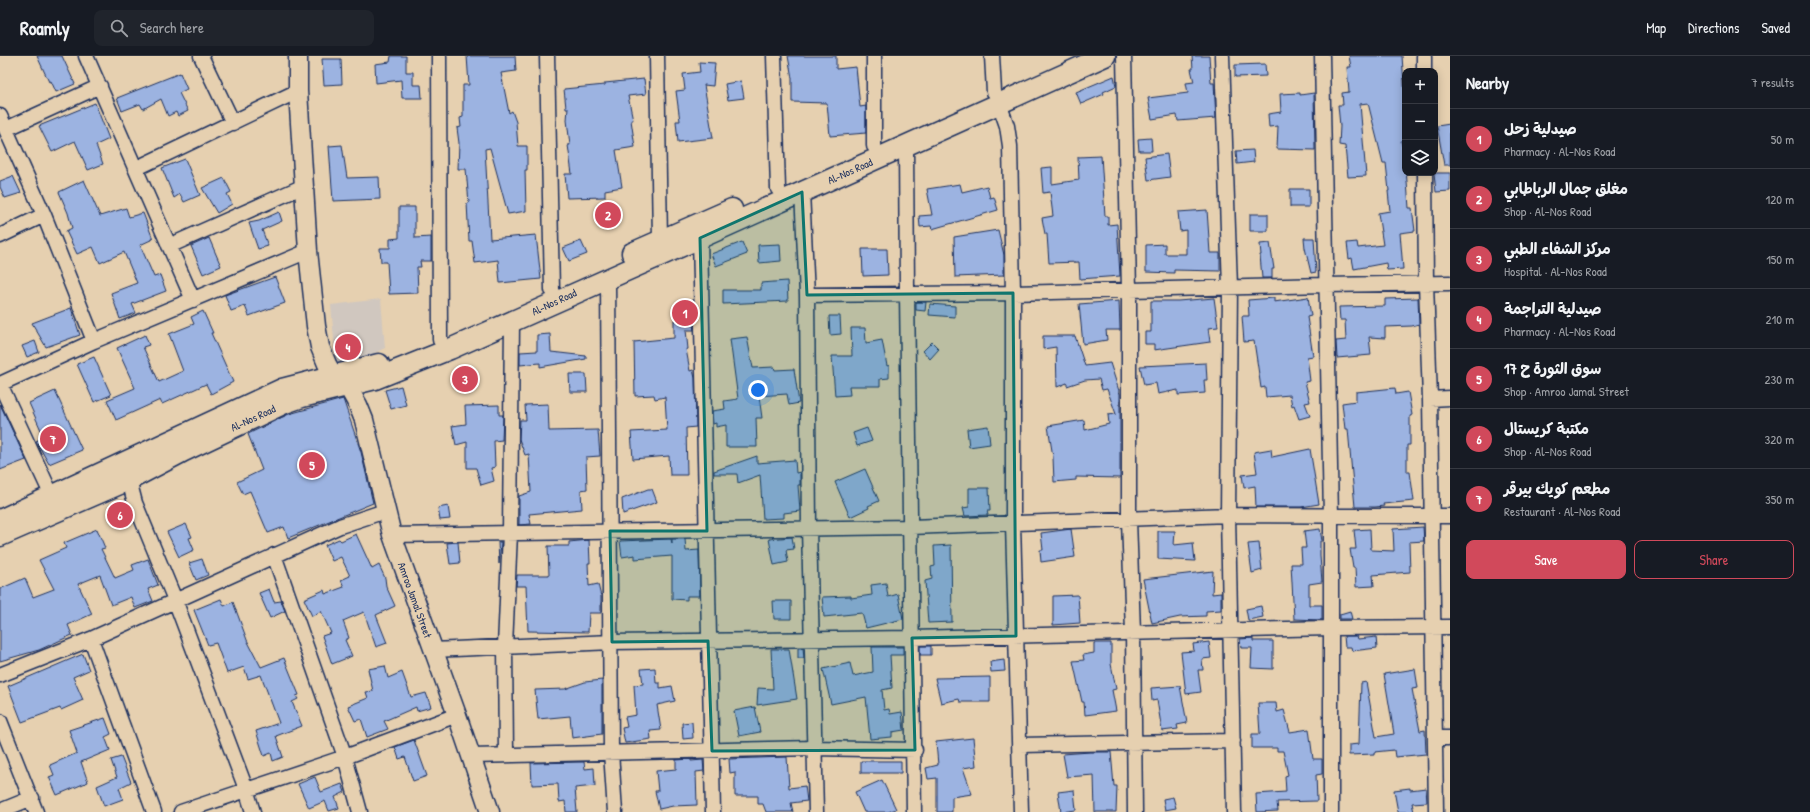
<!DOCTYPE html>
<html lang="en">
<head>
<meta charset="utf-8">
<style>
  body { margin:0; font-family:"Patrick Hand","Playpen Sans Arabic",sans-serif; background:#20242c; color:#f1f3f6 }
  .controls { position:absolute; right:12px; top:12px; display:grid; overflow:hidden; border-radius:8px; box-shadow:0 2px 10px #0003 }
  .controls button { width:36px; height:36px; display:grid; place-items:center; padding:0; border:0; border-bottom:1px solid #363941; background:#171b24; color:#f1f3f6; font:20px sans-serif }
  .you { position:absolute; left:758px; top:334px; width:14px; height:14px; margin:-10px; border:3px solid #fff; border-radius:50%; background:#1a73e8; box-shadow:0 0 0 6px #1a73e833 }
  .badge { display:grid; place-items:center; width:26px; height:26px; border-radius:50%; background:#d1495b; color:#fff; font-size:13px; font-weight:700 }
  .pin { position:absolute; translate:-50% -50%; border:2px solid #fff; box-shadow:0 1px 4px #0006 }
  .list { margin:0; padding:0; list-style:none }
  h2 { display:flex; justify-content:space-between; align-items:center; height:52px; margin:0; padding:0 16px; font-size:17px }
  h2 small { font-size:13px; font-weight:400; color:#9ea1a6 }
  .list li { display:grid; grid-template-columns:26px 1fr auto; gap:12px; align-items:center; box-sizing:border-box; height:60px; padding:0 16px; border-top:1px solid #363941 }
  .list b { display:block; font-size:15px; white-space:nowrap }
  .list p { margin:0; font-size:13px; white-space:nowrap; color:#9ea1a6 }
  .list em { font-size:13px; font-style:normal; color:#9ea1a6 }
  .actions { display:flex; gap:8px; padding:12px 16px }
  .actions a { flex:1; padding:9px 0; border:1px solid #d1495b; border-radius:8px; text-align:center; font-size:14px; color:#d1495b }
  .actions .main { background:#d1495b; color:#fff }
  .icon { flex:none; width:22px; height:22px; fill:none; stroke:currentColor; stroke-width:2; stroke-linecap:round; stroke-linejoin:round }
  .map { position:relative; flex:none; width:1450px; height:756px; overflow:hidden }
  header { display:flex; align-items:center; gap:24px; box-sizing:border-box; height:56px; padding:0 20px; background:#171b24; border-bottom:1px solid #363941 }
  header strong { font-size:19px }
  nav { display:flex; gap:22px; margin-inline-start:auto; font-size:14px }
  .search { width:280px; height:36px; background:#20242c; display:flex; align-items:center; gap:10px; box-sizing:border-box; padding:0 14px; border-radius:8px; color:#9ea1a6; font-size:15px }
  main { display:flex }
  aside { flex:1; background:#171b24 }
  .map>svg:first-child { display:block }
  .built { fill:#d0c7bf }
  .building { fill:#9cb3e1; stroke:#1b2f5e }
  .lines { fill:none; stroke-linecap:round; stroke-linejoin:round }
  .minor-casing { stroke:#1b2f5e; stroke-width:17 }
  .tertiary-casing { stroke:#1b2f5e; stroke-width:21 }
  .secondary-casing { stroke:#1b2f5e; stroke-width:23 }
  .minor { stroke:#e6d0b0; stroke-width:14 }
  .tertiary { stroke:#e6d0b0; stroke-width:18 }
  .secondary { stroke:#e6d0b0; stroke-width:20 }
  .marked { fill:#0f766e; fill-opacity:0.2; stroke:#0f766e; stroke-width:3; stroke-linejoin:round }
  .labels { text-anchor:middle; stroke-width:4; stroke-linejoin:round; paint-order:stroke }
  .street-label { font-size:11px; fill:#1b2f5e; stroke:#e6d0b0 }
</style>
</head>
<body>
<header>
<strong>Roamly</strong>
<div class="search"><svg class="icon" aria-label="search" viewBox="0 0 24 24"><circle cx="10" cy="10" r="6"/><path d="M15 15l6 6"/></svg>Search here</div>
<nav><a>Map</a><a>Directions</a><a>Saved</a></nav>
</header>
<main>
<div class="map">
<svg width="1450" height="756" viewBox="0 0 1450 756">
  <rect width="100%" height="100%" fill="#e6d0b0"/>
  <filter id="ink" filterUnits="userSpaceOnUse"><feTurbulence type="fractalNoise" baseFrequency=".025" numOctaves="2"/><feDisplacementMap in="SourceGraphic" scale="8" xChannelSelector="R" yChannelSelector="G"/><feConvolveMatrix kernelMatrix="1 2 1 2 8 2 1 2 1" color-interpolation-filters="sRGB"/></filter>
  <g filter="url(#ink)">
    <path class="built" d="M381,243L385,292L341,313L336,307L331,249Z"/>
    <path class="building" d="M37,0H62L75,28L56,36L51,25L49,26Z
      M391,0H406V16H413V29H421L422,42H402L401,24L376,27L375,8L390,6Z
      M467,0H515L516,15L501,17L509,57L512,55L516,66L518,90H527V114H525L526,155L508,158L490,92L485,93L490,183L536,179L541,223L500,227L498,204L475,207L472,185H469L467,147H469L466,113H458L459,87L457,72L461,71L460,62L463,61V29H469Z
      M788,0H836V13L856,11L860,51L866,50V77L830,80L827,47L792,46V22Z
      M1192,0H1209L1211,27H1214L1216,62L1178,65L1177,59L1152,63L1148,42L1188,37L1186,27L1194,26L1191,13H1193Z
      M1349,0H1402L1405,43V85H1401L1405,100L1409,152H1412L1415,175L1400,177L1403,213L1387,214L1386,207L1354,213L1352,202L1349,203L1347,187L1357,186L1358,192L1383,189L1378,157L1390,155L1388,135H1389L1386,107H1383L1368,47L1360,48L1366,120L1348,121L1345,90L1339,89L1340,70L1338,49H1343L1342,37L1349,36L1347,11H1351Z
      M322,3H341L342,28L324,29Z
      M699,6L715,7L713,30L704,29L713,82L678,86L676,65H680L676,35L685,34L683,18L700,16Z
      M1265,8L1266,20L1235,21V9Z
      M180,17L187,33L179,37L188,55L178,60L176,56L168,60L161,43L143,53L140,48L122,55L117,42Z
      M1114,20L1116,30L1103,36L1104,38L1081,48L1076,36Z
      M644,23L646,38L628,40L633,64H631L635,91L616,94L622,131L605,134V141L567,142L565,118H572L568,89H570L567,64L568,52H566L564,33L605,29V27Z
      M741,25L744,42L728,44L725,28Z
      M1300,37V39L1314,37L1315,94L1277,93L1278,70L1269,71L1268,58L1281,56L1280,38Z
      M95,47L109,83L96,89L103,108L88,114L75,85L52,96L39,70Z
      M1450,68V109H1444L1437,70Z
      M1151,82L1152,95H1139L1138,83Z
      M342,89L347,122L379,121L380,143L333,145L329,90Z
      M1253,94L1254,106L1237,108L1236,95Z
      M1167,98L1170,121L1148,124L1145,101Z
      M1101,100L1105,160H1108V169L1117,168L1120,220L1080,223L1079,206L1049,207L1047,178H1045L1042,162L1053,160L1050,136L1043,137L1041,112L1052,111V128L1079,124L1078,101Z
      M185,103L200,139L184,146L180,138L174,142L162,112Z
      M1434,117H1450V135L1436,136Z
      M13,120L21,137L5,142L0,131V125Z
      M224,122L231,136L227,138L232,148L217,157L202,132Z
      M84,124L100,160L126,152L129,161L143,157L153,183L140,189L154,221L160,219L166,235L132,248L136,257L120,263L111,237L137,227L124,196L100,207L93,191L77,198L66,175L72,172L68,157L59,136Z
      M960,128L962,136L987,130L990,142L994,141L998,154L932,173L931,170L920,171L919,160L932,159L927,133Z
      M1290,133H1309V151H1290Z
      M399,151H415V182L431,181V205H420L421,211H417L418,237L389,238L387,206H381L380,192H390V183L399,182Z
      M1207,154L1210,197H1220V215L1174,214V217L1146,216V189L1165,188V198H1186V174L1180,175L1178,156Z
      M279,156L282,165L262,174L268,190L258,193L249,167L259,165Z
      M1250,158H1268V175H1250Z
      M998,174L1004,199V219L955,221L954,181Z
      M209,182L221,210L203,218L191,190Z
      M1304,182H1314L1316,216L1311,217L1305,192Z
      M581,185L587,198L569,205L563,192Z
      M742,186L747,198L716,210L711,198Z
      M1270,187L1274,213H1272V222H1262L1260,199H1261L1260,188Z
      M780,188L781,205L759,207L758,189Z
      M862,193H887L888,219L863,220Z
      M275,221L285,247L249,260L245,250L231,255L225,239Z
      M787,225L788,245L723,248V234H761V227Z
      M1308,241L1311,260L1307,261L1313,300L1307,301L1310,325L1305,326L1310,346L1305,347L1310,360L1299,363L1294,349L1292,350L1290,339L1266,341L1265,331L1261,332L1254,285L1244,286L1242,260H1249L1248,244L1274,242V246Z
      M1214,242L1218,271L1208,272L1210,286L1154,294V288H1145V276H1151V245H1178Z
      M1418,242L1419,268L1412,270L1385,271V282L1369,281L1371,299L1337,302L1336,285L1346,284L1345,264H1340L1339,251L1385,250V243Z
      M1119,245L1120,274H1106L1107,284L1083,288L1079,248Z
      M916,246H926L925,255L916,254Z
      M930,248L955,250V261L929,259Z
      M71,252L80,279L46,291L32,267Z
      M690,254L694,274H686L688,293H686L690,315L693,314L695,322L696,371L686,372L687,419H670L669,400L633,403L631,376L667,374L665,341L655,343L654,339L635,340L634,286L674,282V264H678L676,256Z
      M203,255L213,277H211L233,326L211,338L206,328L162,348L160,344L116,364L107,344L135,332L117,292L145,279L149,289L143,291L159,326L183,315L169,278L194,268L191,261Z
      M829,260H840L841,278L830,279Z
      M851,272H865L866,287L882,284L887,310L889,309V322L880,323V330H849L850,339L835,340L832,300H852Z
      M550,278L551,296L586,300V303L540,311V307L520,309V296L537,295V279Z
      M1043,280H1075L1085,310L1110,307L1120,338V422L1076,421V424L1054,426L1053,401L1048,370L1084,364L1085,374L1109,368L1108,359L1116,358L1107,333L1102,334L1099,323L1085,324L1067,330V327L1057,331L1056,291L1043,293Z
      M747,281L753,312L774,311L775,314L794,313L799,347L789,349L787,338L759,340L762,362H756L757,391H726V369L716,371V367L713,368L712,355L725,353L724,345L738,343L730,283Z
      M35,285L39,296L27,301L22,290Z
      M932,286L939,293L930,303L923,295Z
      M94,301L111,339L94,346L77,308Z
      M1206,307L1207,324H1204L1205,337L1178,339V334L1158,338L1156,327L1144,329L1140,310Z
      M569,318H586L587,336H570Z
      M401,330L406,349L391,353L385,334Z
      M1395,332L1396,338L1408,336L1412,359L1410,360V389H1407V416H1410L1414,445L1383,448L1384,450L1375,451H1355L1348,373H1345L1342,347L1356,345V336Z
      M55,335L82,394L49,408L36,385L44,381L29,347Z
      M343,343L361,396L373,447L288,482L284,471L268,477L250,435L243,438L237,426L262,414L248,378L289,358Z
      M0,348L26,404L0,414Z
      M548,348L549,375L598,374L600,400L586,401L587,433L581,434L582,453L529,458L531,468L519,469V440L531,436L529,398L525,399L519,383L520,364H526L525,349Z
      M499,349V359H503L502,384L494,385L495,411L491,412L494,425L481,429L476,412H467V386L456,389L452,370L466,368L465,350Z
      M988,370L990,388L969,391L967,373Z
      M867,372L872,385L857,390L853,377Z
      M1271,393L1272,401L1310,393L1319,448L1301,451H1256L1255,430L1244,432L1242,419L1257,417L1254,396Z
      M757,400V407L795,404L796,417L800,416V429H798L800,455L784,457V462L763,463L760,419L738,427L737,418H714V415Z
      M865,413L879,445L868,450L869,452L850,461L835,426Z
      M969,432H989L990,455H987L988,459L965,460L963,452L969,451Z
      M648,433H652L657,446L623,458L622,443Z
      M448,450L450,463L440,464L438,452Z
      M186,468L192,481L189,482L194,494L179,501L167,476Z
      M1423,471L1424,485L1409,486L1410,516L1373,519L1374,530L1356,531L1355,512H1353L1350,493H1356L1354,474L1370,473L1371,494L1394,495L1393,473Z
      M97,473L105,492L101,493L115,522L134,514L132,509L148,503L158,529L148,533L153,545L135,552L131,541L111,549L100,519L78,528L92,558L68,569L72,579L39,594L0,605V533L25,522L33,541L54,533L39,504L66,492L64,487Z
      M1071,473L1075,501L1041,506L1040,494H1043L1041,477Z
      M1320,473L1322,485H1320V500L1322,526L1309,528V549H1322V564L1294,563L1291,508H1302L1301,492H1306L1304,475Z
      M1158,475H1175L1174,489L1193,487L1195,505L1158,503Z
      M356,478L372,513L379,509L385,522L386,530L395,550L376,559L387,587L376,591L364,556L343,565L349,582L345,584L352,600L332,608L322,580L331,577L321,555L312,560L304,543L324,534L325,538L344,531L341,524L350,520L341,501L332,505L325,489L339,483L341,485Z
      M792,481L794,493L786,494L788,506L774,509L769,483Z
      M671,483L672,488V483H685L686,495L699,494L700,540H687V544L672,543V500L635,503V499L622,501L620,485Z
      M589,484L590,507H588L589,530L598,528L601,541V557H589L588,576L528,575L526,530H516L517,519H549L548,490H569V486Z
      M458,486L460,507L450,508L447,487Z
      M498,486H501L499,508Z
      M1259,487L1262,514L1252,517L1248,488Z
      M951,489L952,566L928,567L925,525L932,523L931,511L935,510L934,490Z
      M202,503L208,519L196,524L189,507Z
      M1213,515L1212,538L1221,537V554L1206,555V560L1180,561L1152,567L1143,523Z
      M886,527L888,541L898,538L903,563L866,572L862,557L824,561L822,541L851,540V542L872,539L871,529Z
      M269,533L274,546L281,545L285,555L270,562L259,537Z
      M1078,539L1080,567L1053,569V540Z
      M221,543L224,550L233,546L247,584L261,611L284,602L299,639L296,640L298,643L292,646L302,670L276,680L283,701L273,705L271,697L264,700L256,675L279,667L261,619L248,623L244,611L227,617L216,587L208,589L194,554Z
      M773,545H791V563H774Z
      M1261,550L1263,561L1248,564L1246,553Z
      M1350,555L1352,563H1340V558Z
      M1344,580H1357L1358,583L1376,581L1377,592L1352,595L1351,591H1345Z
      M1253,582V585H1273V613L1251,612L1252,592H1241L1240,583Z
      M1209,586L1211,602L1202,603L1203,614H1198L1201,636L1186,638L1181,596L1194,595L1193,588Z
      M1094,587H1111V608L1116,633L1112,634L1116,655L1085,659L1084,646H1082L1073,605L1084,604L1083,599L1094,597Z
      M920,590H931V599H920Z
      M872,591H903V599H890L892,632L882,634L884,654L889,653L890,658L902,656L904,674L892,676V681L870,683L866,641L831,648L823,613L850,607L853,620L873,616Z
      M798,592H803L804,602H798Z
      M771,593H789L797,643L757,649L758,632L773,633Z
      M83,598L89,614L73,621L83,644L61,654L60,652L22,666L8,630Z
      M1004,604L1005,615L991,616L990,606Z
      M385,610L388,622L402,616L411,641L426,637L431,651L417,655L416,651L384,665L388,673L367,681L361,663L355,665L348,650L368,642L366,636L373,635L368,613Z
      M655,612L656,627H660V632L672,630L675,645L657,649L661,674L650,675L651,683L625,687L622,672L627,671L625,661L636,659L634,629L643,628L641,613Z
      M1415,613L1418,632L1412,633L1420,675L1425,674L1426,698L1395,701L1394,694L1374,696V698L1349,699V689L1359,688L1361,627L1366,626L1376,681L1394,678L1384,618Z
      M990,621V646H960L959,643L941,647L935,622Z
      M602,624V678L572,682L570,660L538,663L535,634L565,633L585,626Z
      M1180,630L1187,667L1177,669L1178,673L1162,675L1157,644L1152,645L1151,632Z
      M1258,647H1276L1277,656L1284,654L1290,676L1309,673L1313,703H1322V718L1316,719L1317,745L1277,746L1278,755L1257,756L1256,738L1286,736L1285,720L1288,719L1283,695H1277V692H1252V678H1260Z
      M755,651L760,676L739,680L734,655Z
      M105,662L111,678L105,681L110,694L81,706L88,726L57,739L49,721L54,719L50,709L77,697L69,674Z
      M692,666L693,682L683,683L682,667Z
      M973,682L976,710L963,712L972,738L952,741V756H937V722L928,723L926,712L938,709L936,686Z
      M414,684L427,720L413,725L405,701L399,703L395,691Z
      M1090,696H1111L1114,730H1117L1116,756H1095L1094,719L1067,721L1063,698Z
      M121,701L131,726L119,732L123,743L104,750L97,730L117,721L111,704Z
      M787,701L789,732L805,730L807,745L791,747L793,756H766L763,748H758V740H735V716L730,717L729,703Z
      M691,703V705L703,704L704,715L696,716L697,749L673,750L659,753L655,735H658L656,715L676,713V704Z
      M861,705H901V717H861Z
      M584,706L585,713L594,712L595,730L575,732L577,756H566L565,745L559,746L558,728L532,729L531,707Z
      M315,721L321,736L342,728L345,736L335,741L339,752L329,755L325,745L309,752L298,728Z
      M882,724L896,753L888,756H864L855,736Z
      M1410,732V734L1426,732L1427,746L1412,747L1414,756H1398L1394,734Z
      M1074,734L1076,754L1061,756L1058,736Z
      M1173,741L1176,752L1165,754L1163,743Z"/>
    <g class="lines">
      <g class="minor-casing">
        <path id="minor" d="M86,0L193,244
          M201,0L233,67
          M439,0L440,284
          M547,0L552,234
          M657,0L660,184
          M774,0L778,133
          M992,0L994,36
          M1124,0L1129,234V464L1133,576L1135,756
          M1222,0L1230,231L1228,459L1234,756
          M1322,0L1331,461V756
          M1424,0V15
          M999,47L1007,70L1010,90L1013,237V468L1021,756
          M0,60L44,159L94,285
          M6,73L100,30
          M906,89L907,237L914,756
          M874,90V0
          M137,112L298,35
          M1425,117L1426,227L1430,343L1436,756
          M802,136L807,239L809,472L816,756
          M0,180L44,159
          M700,182L713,756
          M169,190L304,130
          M608,222L611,696L615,756
          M807,239L1013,237L1326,229L1450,227
          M1430,343L1450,342
          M128,415L129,424L135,447L175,544L246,733L253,756
          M52,440L0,328L94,285L308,195
          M392,479L911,471L1228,459L1450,460
          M274,499L345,701L360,756
          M91,583L154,756
          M433,594L612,586L912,582L1331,572L1450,571
          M0,619L91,583L340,470L385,455
          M0,665L36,756
          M1435,682H1450
          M1020,689L1233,685
          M506,699L505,590L510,477L512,266
          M472,700L814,692L915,694
          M0,755L32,742
          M181,756L345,701L457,659"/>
      </g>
      <g class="tertiary-casing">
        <path id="tertiary" d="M298,0V35L308,195L316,270L320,291L327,308L333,319L348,331L358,349L364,364L392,479L457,659L490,756"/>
      </g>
      <g class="secondary-casing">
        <path id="secondary" d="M632,197L732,153
          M0,464L282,333L379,308
          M0,480L129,424L184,395L285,347L302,341L375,323L450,293L700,182L1105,0"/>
      </g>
      <use href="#minor" class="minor"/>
      <use href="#tertiary" class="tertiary"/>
      <use href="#secondary" class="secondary"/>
    </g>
  </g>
  <path class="marked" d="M802,136L807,239L1013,237L1016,580L912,582L915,694L712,695L708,585L612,586L610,475H707L700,182Z"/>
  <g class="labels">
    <g class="street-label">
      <text transform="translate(850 115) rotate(-24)" y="4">Al-Nos Road</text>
      <text transform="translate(554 246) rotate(-25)" y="4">Al-Nos Road</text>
      <text transform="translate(253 362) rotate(-25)" y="4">Al-Nos Road</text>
      <text transform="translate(415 544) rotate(70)" y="4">Amroo Jamal Street</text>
    </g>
  </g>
</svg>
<div class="controls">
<button>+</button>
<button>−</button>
<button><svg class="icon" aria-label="layers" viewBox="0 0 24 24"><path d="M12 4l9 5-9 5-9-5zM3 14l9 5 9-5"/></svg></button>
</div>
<div class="you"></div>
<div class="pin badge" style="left:685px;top:257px">1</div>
<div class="pin badge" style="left:608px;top:159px">2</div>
<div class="pin badge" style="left:465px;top:323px">3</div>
<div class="pin badge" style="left:348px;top:291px">4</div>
<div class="pin badge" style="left:312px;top:409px">5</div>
<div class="pin badge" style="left:120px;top:459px">6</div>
<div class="pin badge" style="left:53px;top:383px">7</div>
</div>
<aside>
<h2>Nearby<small>7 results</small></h2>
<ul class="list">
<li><span class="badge">1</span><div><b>صيدلية زحل</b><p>Pharmacy · Al-Nos Road</p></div><em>50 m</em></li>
<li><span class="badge">2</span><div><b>مغلق جمال الرباطابي</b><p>Shop · Al-Nos Road</p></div><em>120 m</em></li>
<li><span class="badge">3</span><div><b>مركز الشفاء الطبي</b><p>Hospital · Al-Nos Road</p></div><em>150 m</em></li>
<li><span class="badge">4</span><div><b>صيدلية التراجمة</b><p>Pharmacy · Al-Nos Road</p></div><em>210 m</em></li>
<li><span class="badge">5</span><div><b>سوق الثورة ح 17</b><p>Shop · Amroo Jamal Street</p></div><em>230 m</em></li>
<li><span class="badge">6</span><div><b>مكتبة كريستال</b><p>Shop · Al-Nos Road</p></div><em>320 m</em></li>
<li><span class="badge">7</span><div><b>مطعم كويك بيرقر</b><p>Restaurant · Al-Nos Road</p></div><em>350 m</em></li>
</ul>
<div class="actions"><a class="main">Save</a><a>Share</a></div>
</aside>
</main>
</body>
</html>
